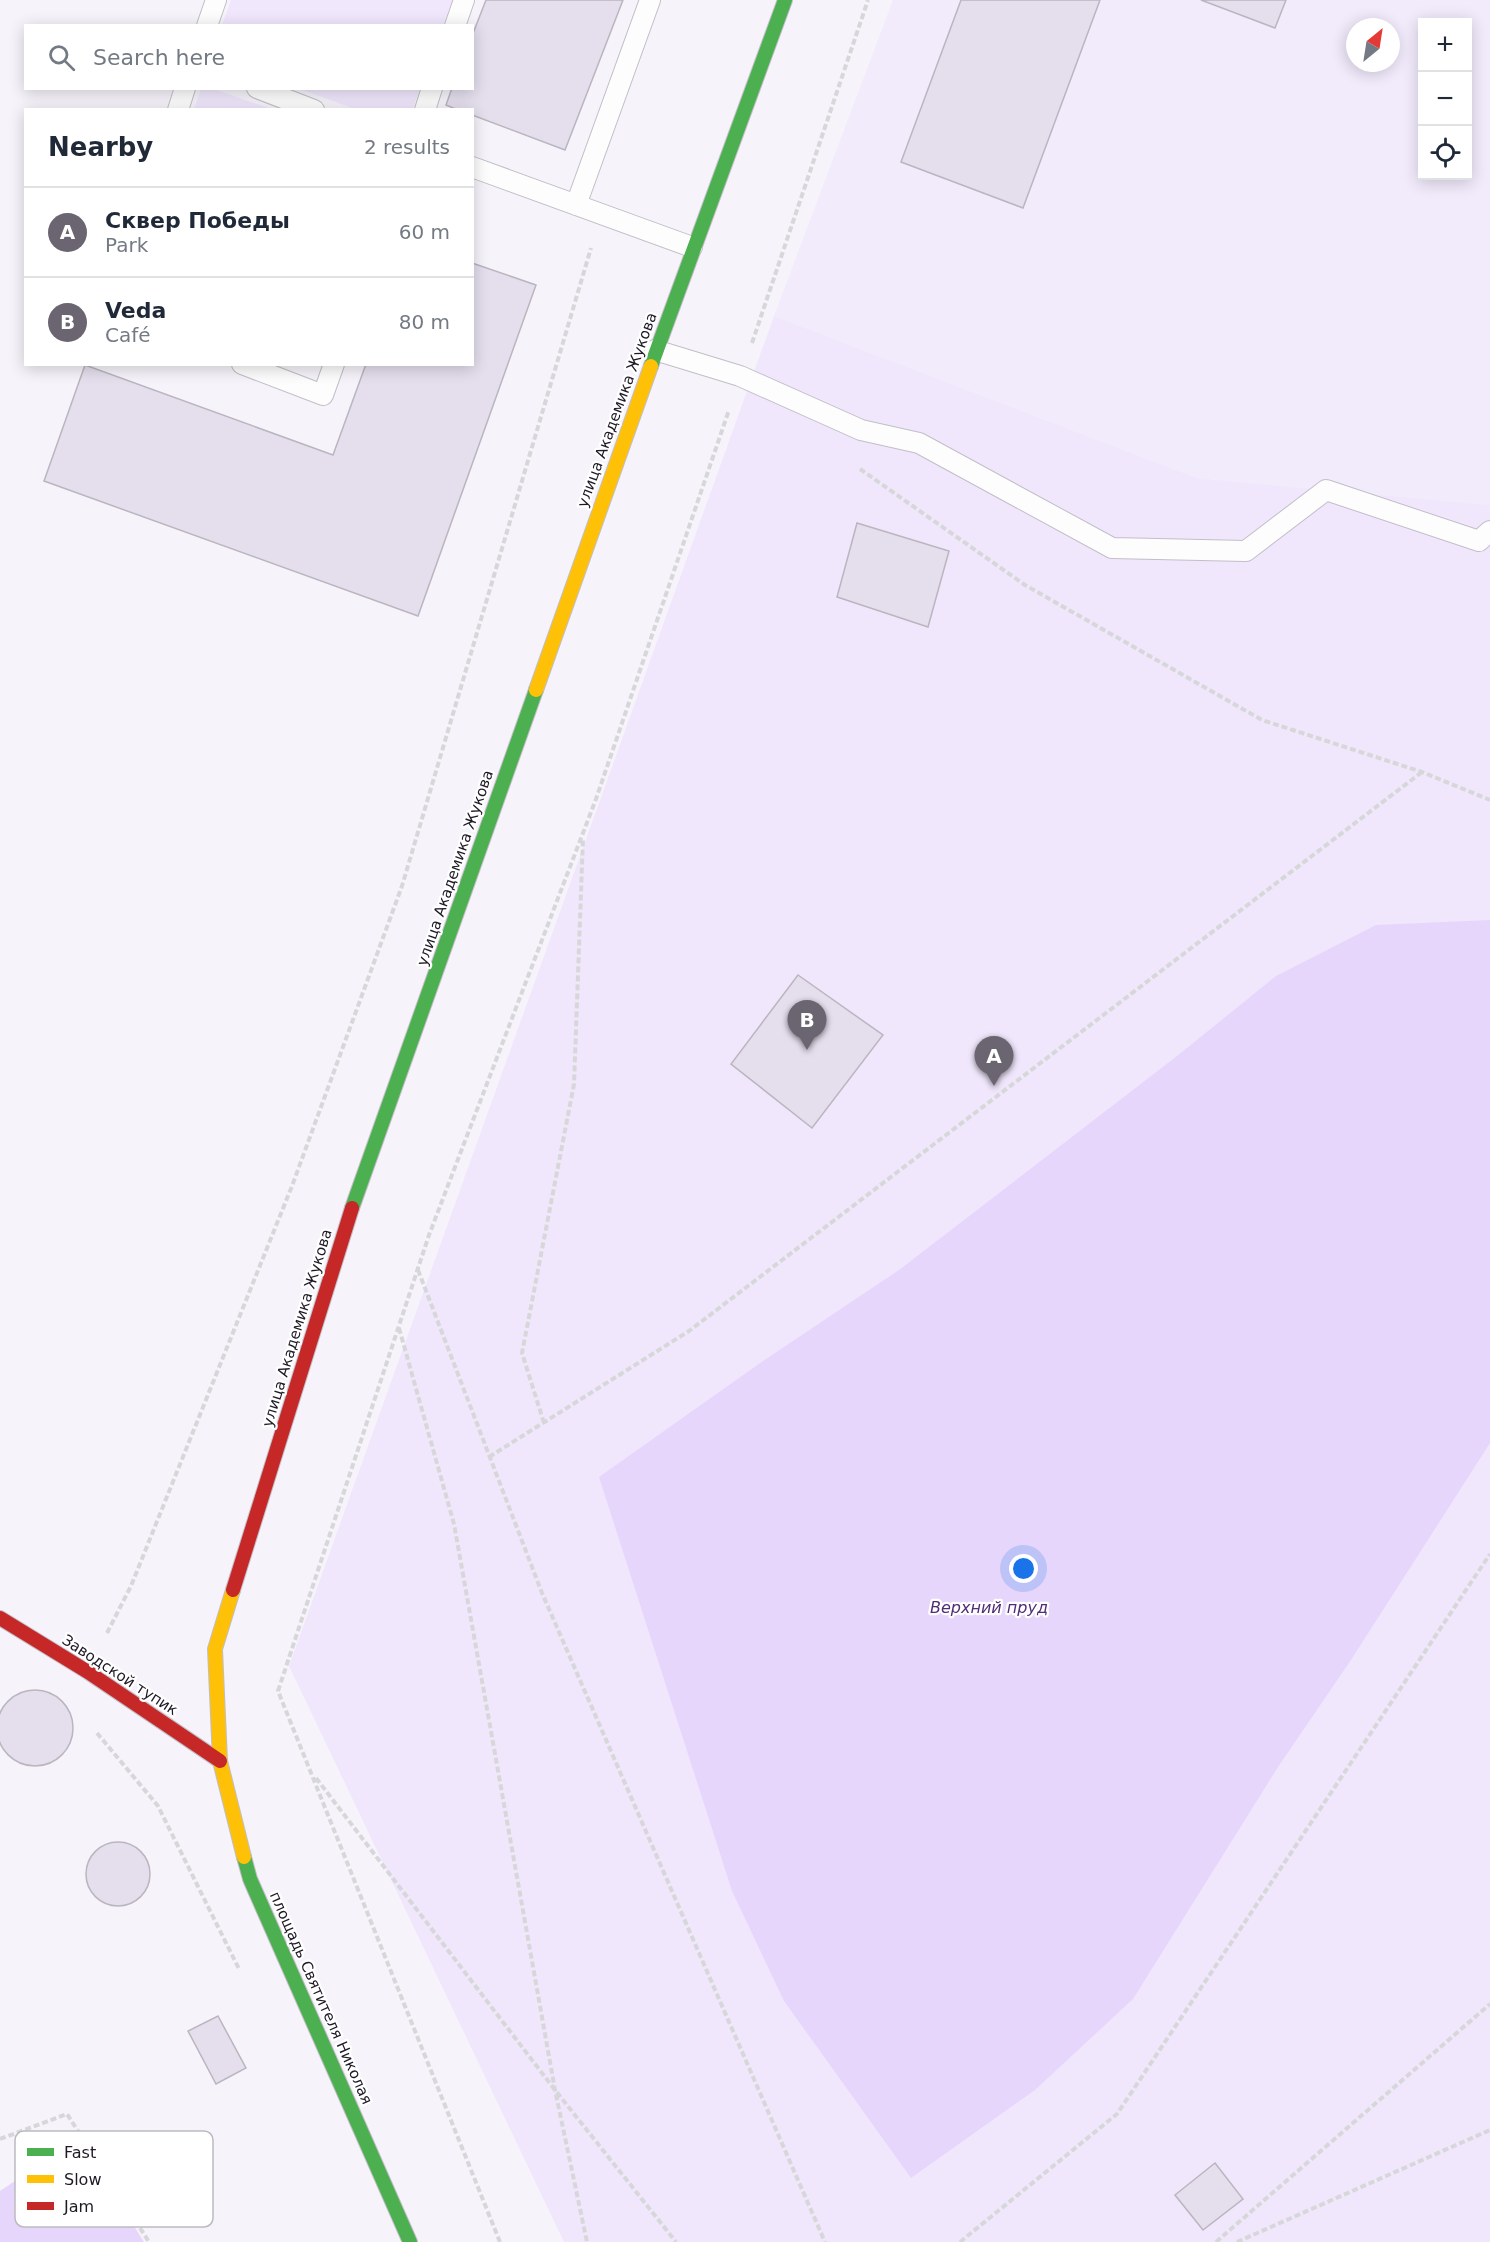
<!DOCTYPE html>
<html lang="en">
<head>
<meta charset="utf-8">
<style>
  body { margin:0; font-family:"DejaVu Sans",sans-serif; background:#f2f2f3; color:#1f2937 }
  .controls { position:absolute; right:18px; top:18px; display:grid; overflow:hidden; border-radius:0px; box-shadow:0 3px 15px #0003 }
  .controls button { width:54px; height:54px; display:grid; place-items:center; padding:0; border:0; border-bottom:2px solid #e0e1e3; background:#fff; color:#1f2937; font:30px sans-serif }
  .compass { position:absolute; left:1346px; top:18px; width:54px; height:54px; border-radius:50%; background:#fff; box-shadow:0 3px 15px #0003; rotate:30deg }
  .you { position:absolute; left:1024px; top:1569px; width:21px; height:21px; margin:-15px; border:4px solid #fff; border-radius:50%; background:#1a73e8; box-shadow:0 0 0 9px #1a73e833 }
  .badge { display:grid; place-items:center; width:39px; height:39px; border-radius:50%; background:#6a6570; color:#fff; font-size:20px; font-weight:700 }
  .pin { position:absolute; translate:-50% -50px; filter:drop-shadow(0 2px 3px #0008) }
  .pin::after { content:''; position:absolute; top:32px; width:21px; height:18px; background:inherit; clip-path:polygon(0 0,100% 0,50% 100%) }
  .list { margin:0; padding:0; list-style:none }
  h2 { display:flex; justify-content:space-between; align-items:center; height:78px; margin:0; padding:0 24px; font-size:26px }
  h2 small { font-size:20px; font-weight:400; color:#747a83 }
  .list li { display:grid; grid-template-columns:39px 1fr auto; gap:18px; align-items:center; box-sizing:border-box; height:90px; padding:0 24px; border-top:2px solid #e0e1e3 }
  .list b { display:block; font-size:22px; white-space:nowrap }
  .list p { margin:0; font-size:20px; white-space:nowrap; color:#747a83 }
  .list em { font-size:20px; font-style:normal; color:#747a83 }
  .icon { flex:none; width:33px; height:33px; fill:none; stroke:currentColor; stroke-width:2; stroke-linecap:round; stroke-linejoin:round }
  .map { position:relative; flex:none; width:1490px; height:2242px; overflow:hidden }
  .search { position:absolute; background:#fff; box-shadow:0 3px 15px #0003; left:24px; top:24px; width:450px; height:66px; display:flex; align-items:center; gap:15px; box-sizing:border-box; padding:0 21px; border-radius:0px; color:#747a83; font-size:22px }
  .panel { position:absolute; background:#fff; box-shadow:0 3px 15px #0003; left:24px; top:108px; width:450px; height:258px; border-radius:0px }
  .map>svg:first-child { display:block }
  .built { fill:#f2ebfc; fill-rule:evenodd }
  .green { fill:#f0e7fc }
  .water { fill:#e6d6fc }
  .building { fill:#e4deed; stroke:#bab5bf; stroke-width:1.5 }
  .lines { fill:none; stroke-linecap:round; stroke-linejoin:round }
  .lane-casing { stroke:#c2bec7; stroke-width:22 }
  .fast-casing { stroke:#c2bec7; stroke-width:16 }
  .slow-casing { stroke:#c2bec7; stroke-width:16 }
  .jam-casing { stroke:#c2bec7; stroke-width:16 }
  .path { stroke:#d7d7d9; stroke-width:4; stroke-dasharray:6 3; stroke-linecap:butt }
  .lane { stroke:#fefdfe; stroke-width:20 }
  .fast { stroke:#4caf50; stroke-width:14 }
  .slow { stroke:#ffc107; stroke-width:14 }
  .jam { stroke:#c62828; stroke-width:14 }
  .labels { text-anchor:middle; stroke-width:4.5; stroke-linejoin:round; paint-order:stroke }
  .street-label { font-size:15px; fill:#1e1925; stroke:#fff }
  .water-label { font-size:16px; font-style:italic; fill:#512d76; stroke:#fff }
  .key { fill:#fff; stroke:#bcbabe; stroke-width:1.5 }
  .key-label { font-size:16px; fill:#1e1925 }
</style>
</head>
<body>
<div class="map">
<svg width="1490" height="2242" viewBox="0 0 1490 2242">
  <rect width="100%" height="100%" fill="#f6f3fa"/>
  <path class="built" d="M893,0H1490V505L1197,478L774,316ZM1422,22H1468V176H1422ZM1355,27H1391V63H1355Z"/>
  <path class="green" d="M231,0H453L443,25H222Z
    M201,89H214L271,109H194Z
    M300,89H420L412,110L355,109Z
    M774,316L1197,478L1490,505V2242H564L289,1666Z"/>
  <path class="water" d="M1490,920V1443L1351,1660L1278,1767L1133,1999L1035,2090L911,2178L784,2001L732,1891L599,1477L763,1361L899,1270L1177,1056L1276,976L1376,925Z
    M24,2175L121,2205L144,2242H0V2191Z"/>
  <path class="building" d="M486,0H623L565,150L472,115V110H458L446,105L452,88H472V36Z
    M961,0H1100L1023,208L901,162Z
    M1201,0H1286L1275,28Z
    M472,263L536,285L418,616L44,481L85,365L333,455L366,364H472Z
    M857,523L949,551L928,627L837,597Z
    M798,975L883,1035L812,1128L731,1064Z
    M-3 1728a38 38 0 1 1 76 0a38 38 0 1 1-76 0Z
    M86 1874a32 32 0 1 1 64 0a32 32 0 1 1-64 0Z
    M218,2016L246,2068L216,2084L188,2031Z
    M1215,2163L1243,2199L1203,2230L1175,2195Z"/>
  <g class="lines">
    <g class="lane-casing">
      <path id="lane" d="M207,26L216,0
        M455,26L464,0
        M257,88L314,110
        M178,110L185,88
        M425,110L432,88
        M472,167L692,247
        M576,205L650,0
        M655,350L740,376L861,430L919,443L1112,548L1246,551L1326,490L1479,541L1490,531
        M242,364L323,395L334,364"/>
    </g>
    <g class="fast-casing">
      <path id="fast" d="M651,366L785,0
        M352,1208L536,690
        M244,1857L250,1879L410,2242"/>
    </g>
    <g class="slow-casing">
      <path id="slow" d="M536,690L651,366
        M233,1590L215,1649L220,1761L244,1857"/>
    </g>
    <g class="jam-casing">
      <path id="jam" d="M233,1590L352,1208
        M0,1618L88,1672L220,1761"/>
    </g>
    <path class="path" d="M752,343L868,0
      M860,469L1025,585L1262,720L1422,772L1490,800
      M418,1270L542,1593L825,2242
      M399,1328L454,1524L555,2090L587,2242
      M544,1423L522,1353L574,1084L583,838
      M489,1457L689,1331L1422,772
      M107,1633L131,1586L292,1186L402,886L591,248
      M97,1733L158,1806L239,1969
      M316,1778L555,2090L676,2242
      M0,2139L67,2114L149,2242
      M500,2242L278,1691L429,1235L596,799L729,410
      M960,2242L1117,2114L1490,1554
      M1216,2242L1490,2004
      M1237,2242L1490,2130"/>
    <use href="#lane" class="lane"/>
    <use href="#fast" class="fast"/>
    <use href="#slow" class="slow"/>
    <use href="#jam" class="jam"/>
  </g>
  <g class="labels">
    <g class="street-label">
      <text transform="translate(617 410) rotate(-70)" y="5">улица Академика Жукова</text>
      <text transform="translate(455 868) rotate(-71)" y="5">улица Академика Жукова</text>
      <text transform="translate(297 1328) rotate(-73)" y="5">улица Академика Жукова</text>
      <text transform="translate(120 1675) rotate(33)" y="5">Заводской тупик</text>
      <text transform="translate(321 1998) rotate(66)" y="5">площадь Святителя Николая</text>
    </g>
    <g class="water-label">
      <text x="989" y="1613">Верхний пруд</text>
    </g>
  </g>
  <rect x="15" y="2131" width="198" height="96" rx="9" class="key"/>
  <rect x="27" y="2148" width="27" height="8" fill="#4caf50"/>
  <rect x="27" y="2175" width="27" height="8" fill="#ffc107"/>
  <rect x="27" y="2202" width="27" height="8" fill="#c62828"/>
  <g class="key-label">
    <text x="64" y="2158">Fast</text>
    <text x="64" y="2185">Slow</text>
    <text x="64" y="2212">Jam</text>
  </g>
</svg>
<div class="controls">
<button>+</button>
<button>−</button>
<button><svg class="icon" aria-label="locate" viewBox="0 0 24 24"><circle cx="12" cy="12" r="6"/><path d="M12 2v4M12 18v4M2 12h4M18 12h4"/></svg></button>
</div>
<svg class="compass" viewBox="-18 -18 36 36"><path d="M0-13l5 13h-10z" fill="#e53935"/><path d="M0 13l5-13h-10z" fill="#747a83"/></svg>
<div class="you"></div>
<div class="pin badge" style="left:994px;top:1086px">A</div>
<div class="pin badge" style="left:807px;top:1050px">B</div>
<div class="search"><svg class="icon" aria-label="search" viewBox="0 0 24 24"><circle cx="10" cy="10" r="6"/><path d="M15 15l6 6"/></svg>Search here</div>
<section class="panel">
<h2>Nearby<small>2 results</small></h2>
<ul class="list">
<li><span class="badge">A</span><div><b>Сквер Победы</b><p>Park</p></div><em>60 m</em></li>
<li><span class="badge">B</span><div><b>Veda</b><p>Café</p></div><em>80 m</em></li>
</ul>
</section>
</div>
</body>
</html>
